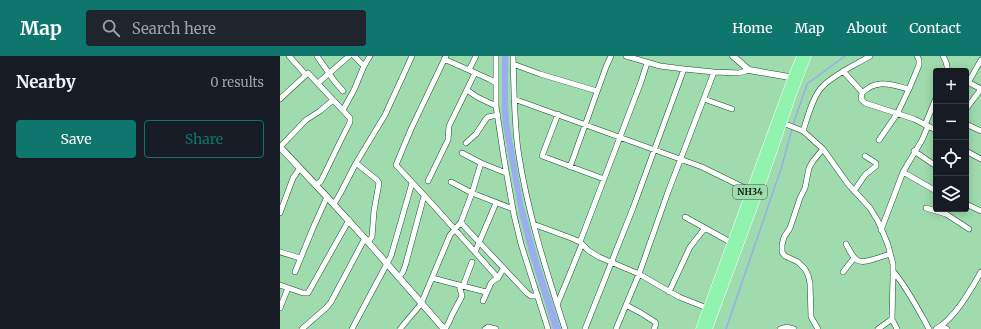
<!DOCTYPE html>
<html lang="en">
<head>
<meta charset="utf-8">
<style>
  body { margin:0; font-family:Merriweather,serif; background:#20242c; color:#f1f3f6 }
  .controls { position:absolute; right:12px; top:12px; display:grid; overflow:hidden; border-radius:4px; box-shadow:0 2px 10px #0003 }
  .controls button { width:36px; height:36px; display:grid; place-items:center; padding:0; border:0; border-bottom:1px solid #363941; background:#171b24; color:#f1f3f6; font:20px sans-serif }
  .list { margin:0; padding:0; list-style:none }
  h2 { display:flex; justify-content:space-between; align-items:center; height:52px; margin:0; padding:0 16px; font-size:17px }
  h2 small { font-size:13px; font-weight:400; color:#9ea1a6 }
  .actions { display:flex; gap:8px; padding:12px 16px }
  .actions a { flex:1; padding:9px 0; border:1px solid #0f766e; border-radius:4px; text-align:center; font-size:14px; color:#0f766e }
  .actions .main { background:#0f766e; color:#fff }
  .icon { flex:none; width:22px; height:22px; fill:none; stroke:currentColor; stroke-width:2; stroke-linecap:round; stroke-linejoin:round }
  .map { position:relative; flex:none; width:701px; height:273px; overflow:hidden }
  header { display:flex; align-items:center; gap:24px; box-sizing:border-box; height:56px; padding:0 20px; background:#0f766e; color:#fff }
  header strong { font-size:19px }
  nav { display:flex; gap:22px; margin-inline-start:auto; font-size:14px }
  .search { width:280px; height:36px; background:#20242c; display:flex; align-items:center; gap:10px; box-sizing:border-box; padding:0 14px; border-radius:4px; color:#9ea1a6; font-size:15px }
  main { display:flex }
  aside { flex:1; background:#171b24 }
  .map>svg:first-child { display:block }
  .water { fill:#9aadee }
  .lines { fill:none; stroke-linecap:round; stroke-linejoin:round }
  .stream { stroke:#9aadee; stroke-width:1.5 }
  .minor-casing { stroke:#16522b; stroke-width:6 }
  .tertiary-casing { stroke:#16522b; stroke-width:7 }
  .trunk-casing { stroke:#fff; stroke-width:9 }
  .minor { stroke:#fff; stroke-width:5 }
  .tertiary { stroke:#fff; stroke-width:6 }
  .trunk { stroke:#90f4ae; stroke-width:8 }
  .labels { text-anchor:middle; stroke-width:3.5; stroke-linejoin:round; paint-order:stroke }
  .shield { fill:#9fdbad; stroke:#32553b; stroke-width:1 }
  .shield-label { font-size:9px; font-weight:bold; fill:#041b0a }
</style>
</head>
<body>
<header>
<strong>Map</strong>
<div class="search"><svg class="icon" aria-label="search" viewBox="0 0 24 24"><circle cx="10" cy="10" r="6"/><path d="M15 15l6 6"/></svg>Search here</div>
<nav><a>Home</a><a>Map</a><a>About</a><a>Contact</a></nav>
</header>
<main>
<aside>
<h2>Nearby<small>0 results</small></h2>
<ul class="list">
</ul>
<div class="actions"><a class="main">Save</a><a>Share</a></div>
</aside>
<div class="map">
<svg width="701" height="273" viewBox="0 0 701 273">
  <rect width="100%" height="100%" fill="#9fdbad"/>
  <path class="water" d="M222,0H228V48L229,66L243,147L259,206L281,273H273L249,196L240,161L224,75L222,57Z"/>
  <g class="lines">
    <path class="stream" d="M513,69L527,28L565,0
      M446,273L501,113L512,73"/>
    <g class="minor-casing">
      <path id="minor" d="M9,0L26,19
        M37,0L55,26L63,35
        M74,0L84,10
        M166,0L131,73L116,109L154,150L218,222
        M216,0V50L224,103L234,159L241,188L268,273
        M233,0C234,31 234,63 238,94C247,155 266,214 285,273
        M346,0L380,10L404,13L434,16L459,17L469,14
        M663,0C666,5 668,9 667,15
        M164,3L209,23L216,27
        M233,8L260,18L317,35
        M189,14L196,0
        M563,15L582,36
        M686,25L701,33L686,53
        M38,27L69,0
        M688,27L701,4
        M629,33C611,29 597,22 582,37L581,43L585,47L634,63L656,74
        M187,34L197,41L216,50
        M0,43L28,17L70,62V66L59,88L43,121L41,125L36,129
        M234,43L422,111L473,136
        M424,43L452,53
        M63,54L74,34L84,10L90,0
        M278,58L262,100L324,123
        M503,67L523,75L543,93L568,128L590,152L599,167L608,189L613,208V220L612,263L617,273
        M686,68L701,75
        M645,69L656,42
        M523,75C527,63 533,39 543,30C555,18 575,9 590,0
        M599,84L617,58L629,33L639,9V4L637,0
        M186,87L196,78L206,63L208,61L218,59
        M0,91L26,64L40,55L53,44
        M634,95L656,110
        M686,95L701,103
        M182,97L201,107L226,117
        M76,107L97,124L99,127L94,155L92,181L88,186
        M290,111L326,11L331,0
        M623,116L656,135
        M148,125L168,84L169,70L195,17
        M171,126L192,137L233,153
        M574,135L585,119L596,110V107L585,100
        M54,148L60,138L76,107L105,59L132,0
        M686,148L701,155
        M646,152L666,158L689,173
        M0,157L13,122L20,112
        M405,161L452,187
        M181,167L247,237L251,240H258
        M253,168L291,182L300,186L309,195L319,201L359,218L399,241L427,252
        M601,174L623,116L642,84L648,70
        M300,186L361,26L367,7
        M566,188C569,193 572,201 577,204C583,209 602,200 610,198
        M0,196L20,202
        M195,196L216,147
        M613,215C628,233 638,253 649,273
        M15,216L33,172L47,141
        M563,216L574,202
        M119,221L123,216L126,207L144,140
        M152,222L206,236
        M0,229L23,237H28L69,164
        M183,230L192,206
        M389,236L410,191L425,172
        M203,245L211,227L213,225L218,222L223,213
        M277,249L302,188
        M346,249L361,257L375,266L376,268L374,273
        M0,252L8,232
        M661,270L667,273
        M22,273L47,251L51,246L85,182
        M72,273L111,200L132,127
        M120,273L141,248L170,179L181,166L192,137L201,107
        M165,273L169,266L172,259L181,242L182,240L179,229
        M205,273L208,271L216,273
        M305,273L353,152L404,13
        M336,273L359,218L388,136L434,16
        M500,273L506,271L514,273
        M538,273L531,261L530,227L528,219L525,213L518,206L505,200L502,196V189L504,181L510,172L520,142L525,132L529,112L533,105L543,93
        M598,273L612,263
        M656,273C675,262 690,235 701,216"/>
    </g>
    <g class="tertiary-casing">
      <path id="tertiary" d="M453,0L469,14L515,22
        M0,91L47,141L88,186L164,273"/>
    </g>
    <g class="trunk-casing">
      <path id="trunk" d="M420,273L512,22L521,0
        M428,273L478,138L512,39L527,0"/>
    </g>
    <use href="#minor" class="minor"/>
    <use href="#tertiary" class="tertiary"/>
    <use href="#trunk" class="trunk"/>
  </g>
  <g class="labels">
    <rect class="shield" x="453" y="129" width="34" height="14" rx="3"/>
    <g class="shield-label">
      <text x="470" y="139">NH34</text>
    </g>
  </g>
</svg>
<div class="controls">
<button>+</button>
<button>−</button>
<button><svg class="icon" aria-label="locate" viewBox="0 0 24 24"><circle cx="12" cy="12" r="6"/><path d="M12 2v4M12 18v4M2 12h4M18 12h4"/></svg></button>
<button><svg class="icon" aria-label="layers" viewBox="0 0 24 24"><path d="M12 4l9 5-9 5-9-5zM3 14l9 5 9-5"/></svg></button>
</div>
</div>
</main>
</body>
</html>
